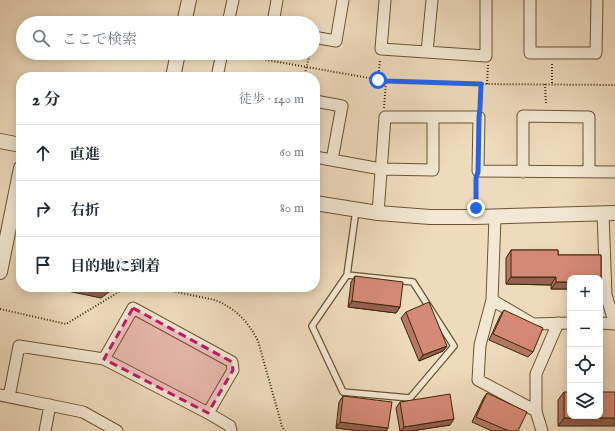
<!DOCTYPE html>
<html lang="ja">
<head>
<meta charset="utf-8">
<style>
  body { margin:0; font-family:"IM FELL English","Noto Serif JP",serif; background:#f2f2f3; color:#1f2937 }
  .controls { position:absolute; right:12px; bottom:12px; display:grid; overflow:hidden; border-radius:8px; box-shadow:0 2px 10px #0003 }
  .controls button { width:36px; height:36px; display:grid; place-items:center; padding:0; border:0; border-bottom:1px solid #e0e1e3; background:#fff; color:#1f2937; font:20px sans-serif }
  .stop { position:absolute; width:12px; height:12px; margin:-9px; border:3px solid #2563eb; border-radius:50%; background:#fff }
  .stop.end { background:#2563eb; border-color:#fff; box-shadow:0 1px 4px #0008 }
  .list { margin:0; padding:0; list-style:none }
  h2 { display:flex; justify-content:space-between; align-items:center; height:52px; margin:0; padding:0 16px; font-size:17px }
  h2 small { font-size:13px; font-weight:400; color:#747a83 }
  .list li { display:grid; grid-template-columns:26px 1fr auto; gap:12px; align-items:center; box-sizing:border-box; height:56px; padding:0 16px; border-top:1px solid #e0e1e3 }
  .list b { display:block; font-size:15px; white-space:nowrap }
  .list em { font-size:13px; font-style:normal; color:#747a83 }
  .icon { flex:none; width:22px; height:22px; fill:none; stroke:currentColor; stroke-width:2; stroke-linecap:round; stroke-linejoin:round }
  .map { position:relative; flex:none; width:615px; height:431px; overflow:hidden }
  .search { position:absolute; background:#fff; box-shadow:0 2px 10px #0003; left:16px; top:16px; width:304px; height:44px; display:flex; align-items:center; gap:10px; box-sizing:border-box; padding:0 14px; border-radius:22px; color:#747a83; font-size:15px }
  .panel { position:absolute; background:#fff; box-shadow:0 2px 10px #0003; left:16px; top:72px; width:304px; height:220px; border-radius:16px }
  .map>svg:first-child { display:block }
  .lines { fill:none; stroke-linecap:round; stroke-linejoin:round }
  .service-casing { stroke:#6b5432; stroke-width:8 }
  .minor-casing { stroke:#6b5432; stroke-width:13 }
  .tertiary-casing { stroke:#6b5432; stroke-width:16 }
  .path { stroke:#3f2703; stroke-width:2; stroke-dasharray:1 2; stroke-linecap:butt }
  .service { stroke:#f4e8d4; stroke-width:5.5 }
  .minor { stroke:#f4e8d4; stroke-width:11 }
  .tertiary { stroke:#f4e8d4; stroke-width:14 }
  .wall { fill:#b77766; stroke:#3f2703 }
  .shaded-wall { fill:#956153; stroke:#3f2703 }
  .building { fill:#d58a77; stroke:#3f2703 }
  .route { stroke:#2563eb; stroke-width:5 }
  .marked { fill:#c2185b; fill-opacity:0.2; stroke:#c2185b; stroke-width:3; stroke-dasharray:8 5; stroke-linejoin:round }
</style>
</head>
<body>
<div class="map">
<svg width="615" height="431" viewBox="0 0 615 431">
  <rect width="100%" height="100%" fill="#eedbbd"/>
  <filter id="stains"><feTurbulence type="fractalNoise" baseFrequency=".005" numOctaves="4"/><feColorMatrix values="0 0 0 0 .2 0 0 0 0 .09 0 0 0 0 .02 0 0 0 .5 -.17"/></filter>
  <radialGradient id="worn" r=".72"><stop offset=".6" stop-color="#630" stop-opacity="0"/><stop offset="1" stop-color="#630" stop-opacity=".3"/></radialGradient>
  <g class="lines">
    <g class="service-casing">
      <path id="service" d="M347,275L413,282L454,346L410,398L343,392L312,326L347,275L356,210"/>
    </g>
    <g class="minor-casing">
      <path id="minor" d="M385,0L381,49L486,56V0
        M530,0V53H596L597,0
        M228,23L233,0
        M273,23L277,0
        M313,37L336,41L343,0
        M427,52L432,0
        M217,77L222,53
        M315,101L342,106L332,160
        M315,157L381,169L433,170V117
        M523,172V116L589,117V172
        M378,213L385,117H479L478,171L615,172
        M603,213L606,295L615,324
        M495,217L492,300L533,324L570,323
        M492,300L480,345L478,380L536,411
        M600,323L615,324
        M104,359L133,308L232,362L233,370L208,413
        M0,395L83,412L117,431
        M9,397L19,346L104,359L208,413L230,426L231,431
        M45,431L50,405
        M542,431L536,411V374L558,323"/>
    </g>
    <g class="tertiary-casing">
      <path id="tertiary" d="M184,23L189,0
        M173,77L178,53
        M0,141L21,145
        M315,203L378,213L430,217H475L615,213
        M0,272L21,168"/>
    </g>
    <path class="path" d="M233,54L386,81L481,84L615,85
      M552,64V84
      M304,77L310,53
      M378,80L380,60
      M487,84L488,65
      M545,84L546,105
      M480,107L481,84
      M384,108L386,81
      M476,205V182
      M152,287L215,300C235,308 248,321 258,341L280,419L282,427L285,431
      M0,309L66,324L127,287"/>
    <use href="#service" class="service"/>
    <use href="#minor" class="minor"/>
    <use href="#tertiary" class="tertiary"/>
  </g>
  <path class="wall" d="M511,250H558V255H601V282L600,283V278H570V289H551V285L506,284V258Z
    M355,276L400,307L396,313L348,307L351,282Z
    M504,310L533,352L528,357L489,340L500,316Z
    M406,312L447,346L443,351L419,361L401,318Z
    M564,392L570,416L558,426V400Z
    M487,393L518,431H492L472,422L483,399Z
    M343,396L388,428L386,431H360L336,428L339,402Z
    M400,402L450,425L411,431H400L396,408Z"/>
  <path class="shaded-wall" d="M511,277H556L551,285L506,284Z
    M556,282H570V289H551Z
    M59,287H115L113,289L101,298L58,289Z
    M352,301L400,307L396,313L348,307Z
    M447,346L443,351L419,361L423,355Z
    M564,418H615V426H558Z
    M454,419L450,425L411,431H401L404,427Z
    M340,422L388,428L386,431H360L336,428Z"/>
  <path class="building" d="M511,250H558V255H601V282H600V278H570V282H556V277H511Z
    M355,276L403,282L400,307L352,301Z
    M91,287H111L106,290Z
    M429,302L447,346L423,355L406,312Z
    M504,310L534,324L543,328L533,352L493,334Z
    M564,392H570V416H600V392H615V418H564Z
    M487,393L527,412L518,431H509L476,417Z
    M450,394L454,419L404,427L400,402Z
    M343,396L392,402L388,428L340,422Z"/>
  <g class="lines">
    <path class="route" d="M378,80L386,81L481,84L480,108L479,117L478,172L476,178V208"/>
  </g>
  <path class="marked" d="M133,308L232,362L233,370L208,413L104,359Z"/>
  <rect width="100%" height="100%" filter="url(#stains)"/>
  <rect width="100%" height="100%" fill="url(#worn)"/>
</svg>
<div class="controls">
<button>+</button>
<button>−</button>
<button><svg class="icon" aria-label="locate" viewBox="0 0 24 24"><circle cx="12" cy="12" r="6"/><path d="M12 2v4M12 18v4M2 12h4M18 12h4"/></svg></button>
<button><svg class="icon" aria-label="layers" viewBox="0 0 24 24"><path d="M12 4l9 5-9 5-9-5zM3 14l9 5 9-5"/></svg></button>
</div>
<div class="stop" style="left:378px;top:80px"></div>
<div class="stop end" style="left:476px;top:208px"></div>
<div class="search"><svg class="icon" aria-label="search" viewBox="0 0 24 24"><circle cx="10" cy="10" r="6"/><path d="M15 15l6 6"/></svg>ここで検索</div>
<section class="panel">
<h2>2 分<small>徒歩 · 140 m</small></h2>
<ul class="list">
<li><svg class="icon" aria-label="ahead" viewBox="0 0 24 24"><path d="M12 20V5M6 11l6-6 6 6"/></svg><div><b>直進</b></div><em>60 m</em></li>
<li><svg class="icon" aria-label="right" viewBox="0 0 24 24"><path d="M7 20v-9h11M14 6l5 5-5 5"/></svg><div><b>右折</b></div><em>80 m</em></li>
<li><svg class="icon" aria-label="arrive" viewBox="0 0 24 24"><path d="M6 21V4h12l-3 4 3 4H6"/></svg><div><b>目的地に到着</b></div></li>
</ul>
</section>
</div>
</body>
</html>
